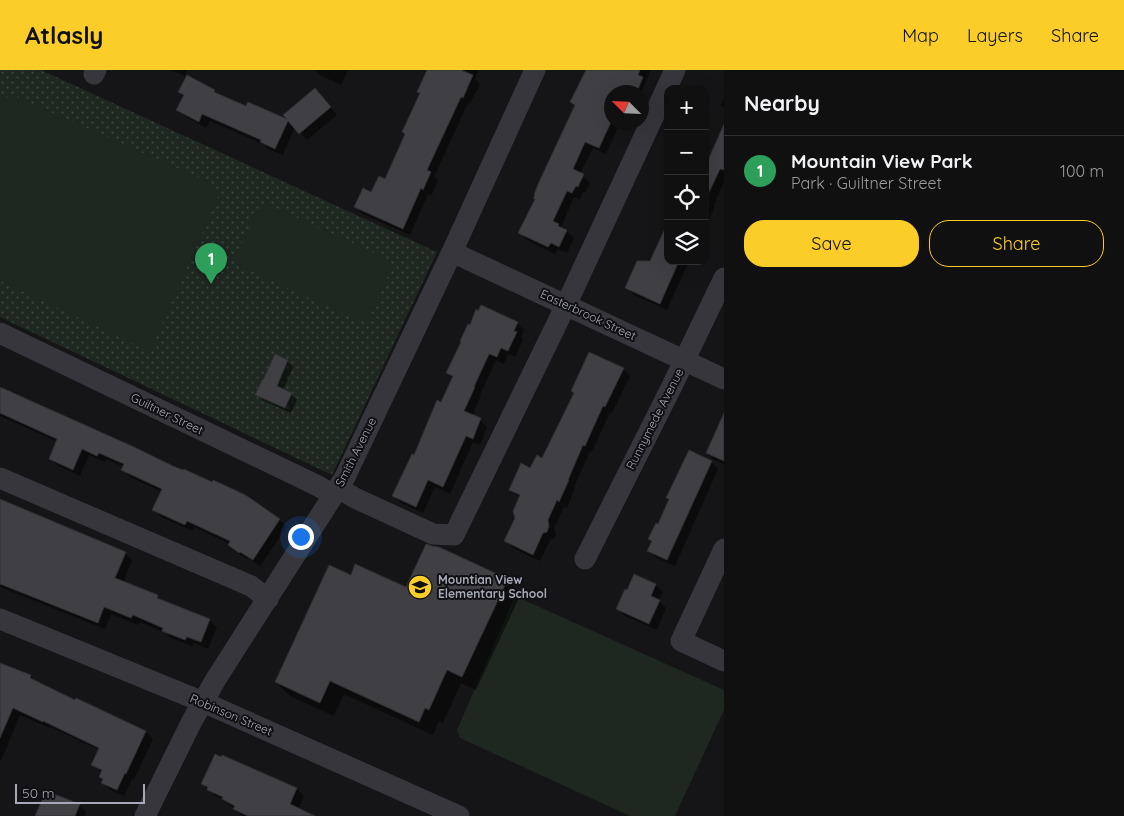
<!DOCTYPE html>
<html lang="en">
<head>
<meta charset="utf-8">
<style>
  body { margin:0; font-family:Quicksand,sans-serif; background:#19191a; color:#f1f3f6 }
  .controls { position:absolute; right:15px; top:15px; display:grid; overflow:hidden; border-radius:10px; box-shadow:0 5px 20px #0002 }
  .controls button { width:45px; height:45px; display:grid; place-items:center; padding:0; border:0; border-bottom:1px solid #303031; background:#101011; color:#f1f3f6; font:25px sans-serif }
  .compass { position:absolute; left:604px; top:15px; width:45px; height:45px; border-radius:50%; background:#101011; box-shadow:0 5px 20px #0002; rotate:294deg }
  .scale { position:absolute; left:15px; bottom:12px; width:130px; box-sizing:border-box; padding-left:5px; border:2px solid #a6a9b8; border-top:0; font-size:14px; line-height:18px; white-space:nowrap; color:#a6a9b8; -webkit-text-stroke:4px #101012; paint-order:stroke }
  .you { position:absolute; left:300px; top:466px; width:18px; height:18px; margin:-12px; border:4px solid #fff; border-radius:50%; background:#1a73e8; box-shadow:0 0 0 8px #1a73e833 }
  .badge { display:grid; place-items:center; width:32px; height:32px; border-radius:50%; background:#fbcd28; color:#fff; font-size:16px; font-weight:700 }
  .pin { position:absolute; translate:-50% -41px; filter:drop-shadow(0 1px 2px #0008) }
  .pin::after { content:''; position:absolute; top:26px; width:18px; height:15px; background:inherit; clip-path:polygon(0 0,100% 0,50% 100%) }
  .list { margin:0; padding:0; list-style:none }
  h2 { display:flex; justify-content:space-between; align-items:center; height:65px; margin:0; padding:0 20px; font-size:21px }
  h2 small { font-size:16px; font-weight:400; color:#9c9d9f }
  .list li { display:grid; grid-template-columns:32px 1fr auto; gap:15px; align-items:center; box-sizing:border-box; height:70px; padding:0 20px; border-top:1px solid #303031 }
  .list b { display:block; font-size:19px; white-space:nowrap }
  .list p { margin:0; font-size:16px; white-space:nowrap; color:#9c9d9f }
  .list em { font-size:16px; font-style:normal; color:#9c9d9f }
  .actions { display:flex; gap:10px; padding:15px 20px }
  .actions a { flex:1; padding:11px 0; border:1px solid #fbcd28; border-radius:20px; text-align:center; font-size:18px; color:#fbcd28 }
  .actions .main { background:#fbcd28; color:#111 }
  .icon { flex:none; width:28px; height:28px; fill:none; stroke:currentColor; stroke-width:2; stroke-linecap:round; stroke-linejoin:round }
  .map { position:relative; flex:none; width:724px; height:746px; overflow:hidden }
  header { display:flex; align-items:center; gap:30px; box-sizing:border-box; height:70px; padding:0 25px; background:#fbcd28; color:#111 }
  header strong { font-size:24px }
  nav { display:flex; gap:28px; margin-inline-start:auto; font-size:18px }
  main { display:flex }
  aside { flex:1; background:#101011 }
  .map>svg:first-child { display:block }
  .park { fill:url(#park-dots) }
  .pitch { fill:#1f2721 }
  .shadow { fill:#0007 }
  .building { fill:#3f3f44; stroke:#2f2f33 }
  .lines { fill:none; stroke-linecap:round; stroke-linejoin:round }
  .minor { stroke:#36363c; stroke-width:21 }
  .labels { text-anchor:middle; stroke-width:4; stroke-linejoin:round; paint-order:stroke }
  .street-label { font-size:12px; fill:#a6a9b8; stroke:#101012 }
  .poi-label { font-size:12px; font-weight:bold; fill:#a6a9b8; stroke:#101012; text-anchor:start }
</style>
</head>
<body>
<header>
<strong>Atlasly</strong>
<nav><a>Map</a><a>Layers</a><a>Share</a></nav>
</header>
<main>
<div class="map">
<svg width="724" height="746" viewBox="0 0 724 746">
  <defs>
    <pattern id="park-dots" width="8" height="8" patternUnits="userSpaceOnUse" patternTransform="scale(1.25)"><rect width="8" height="8" fill="#1f2721"/><path d="M2 2h.1M6 6h.1" fill="none" stroke="#3d443f" stroke-width="1.8" stroke-linecap="round"/></pattern>
  </defs>
  <rect width="100%" height="100%" fill="#151517"/>
  <path class="park" d="M0,0H41L437,182L332,405L0,247Z"/>
  <path class="pitch" d="M12,25L213,114L218,128L150,281L0,211V31Z
    M267,134L387,189L391,195V200L369,248L365,250H357L240,196L238,193L236,186L257,140L259,137Z
    M515,526L724,620V640L675,746H630L460,668L457,660Z"/>
  <path class="shadow" d="M171,0H187L185,6Z
    M315,0H348L341,15L320,5Z
    M428,0H479L475,9L480,14L470,34L468,33L434,107L438,110L431,126L428,124L410,165L363,144L356,137L385,111L406,64L421,24L419,22Z
    M587,0H651L641,22H612V52H628L624,60L618,57L606,84L593,78L580,104L590,113L585,123L583,122L580,130L574,127L561,157L567,161L574,168L567,183L558,179L555,184L527,170L520,162L536,129L576,36L572,32Z
    M214,21L219,25L247,38L249,33L291,52L322,27L337,45L307,70L295,57L283,85L268,79L265,75L210,51L206,58L185,46L178,39L184,27L179,22Z
    M724,28V38L721,35Z
    M724,57V112L714,135L715,136L705,159V100Z
    M668,191H689L667,240L634,225L626,217Z
    M517,253L524,260L521,268L523,270L515,287L508,284L504,294L496,290L480,325L481,326L472,346L480,350L487,357L480,375L473,372L450,424L435,417L423,443L401,433L394,426L415,387L453,308L448,302Z
    M287,291L293,297L283,320L291,324L297,330L291,343L262,330L256,324Z
    M623,299L630,306L612,343L610,342L592,382L590,381L574,417L575,418L567,438L564,437L554,458L556,464L554,468L550,470L540,491L513,478L506,471L517,448L520,428L510,420L543,389Z
    M0,316L6,321L280,450L287,457L260,496L248,488L247,489L236,482L229,475L230,474L194,457L193,461L161,447L154,439L162,422L130,407L123,400L124,397L106,389L105,392L89,385L80,406L58,396L50,389L58,372L0,346Z
    M724,346V394L714,390L707,383Z
    M711,392L718,399L675,496L656,488L649,480L653,472L650,469Z
    M0,431L125,483L132,490L123,513L157,526L163,532L209,550L217,557L208,579L194,573L192,576L171,568L166,563L140,552L138,555L111,544L105,559L0,517Z
    M351,506L406,518L507,510L521,524L476,620L461,613L443,653L439,651L433,665L344,624L334,646L290,626L276,612Z
    M635,506L656,515L663,522L659,531L666,538L657,560L625,546L617,538L627,522Z
    M0,594L30,606L38,614L146,662L153,669L134,710L132,709L124,726L110,720L102,712L104,710L100,707L102,703L93,694L99,680L51,657L50,658L20,645L1,691L0,690Z
    M222,686L297,719L304,726L298,739L312,746H243L224,730L215,726L203,714Z
    M79,735L86,742L85,746H37Z"/>
  <path class="building" d="M427,0H461L473,5L463,28L461,27L427,100L431,102L423,120L421,118L403,159L354,137L363,118L371,122L379,106L385,109L405,64L402,62L420,23L417,22Z
    M586,0H640L638,5L643,7L637,22H612V50L599,78L585,72L573,99L584,104L578,117L576,116L572,123L567,121L553,151L559,154L558,156L567,160L559,177L551,173L548,177L518,163L535,129L533,128L535,126L534,125L539,112L575,35L570,32Z
    M187,5L215,20L214,22L246,36L248,32L287,49L283,45L315,18L331,37L299,64L288,51L275,79L260,72L261,70L202,44L199,52L176,40L184,25L178,22Z
    M724,54V100L720,99L705,131V97Z
    M668,152V191H679L660,234L625,218L637,191H650Z
    M481,235L518,252L514,261L517,262L508,281L501,278L497,287L489,284L474,317H475L464,341L481,348L473,369L466,366L443,417L428,410L416,437L392,426L412,384L414,385L437,330L441,332L453,306L446,303L461,272L460,271L468,254L470,255L476,239L478,241Z
    M589,282L624,298L605,337L603,336L585,376L583,375L568,410H569L559,432L557,430L548,450L549,456L547,462L543,463L533,485L504,471L515,448L513,441L520,425L509,420L521,393L530,398L537,385L542,388L574,323L571,321Z
    M275,284L288,290L277,316L292,323L285,338L255,325L262,310H263Z
    M0,317L134,377L173,396L183,400L184,399L212,412L213,410L235,420L247,426L280,449L253,490L240,482L239,483L228,475L230,471L187,451L185,455L152,440L162,419L121,400L124,394L99,383L97,386L82,379L73,400L49,389L57,369L0,343Z
    M724,343V391L706,383Z
    M689,380L712,391L667,490L647,481L652,471L648,469L656,453L658,454L669,429L666,428Z
    M0,429L126,482L115,508L158,525L157,528L210,549L201,572L187,567L185,570L162,561L163,558L133,545L131,548L104,537L98,553L0,514Z
    M426,474L432,476L439,477L508,509L462,607L447,600L429,640L425,638L419,652L330,611L320,633L275,612L329,495L351,505L355,494L406,517Z
    M634,504L656,514L651,526L660,530L649,554L616,539L625,519L627,520Z
    M0,593L31,605L30,608L75,630L76,628L146,661L126,704L125,703L117,720L101,713L103,709L99,707L102,700L91,695L99,678L43,651V652L13,638L0,668Z
    M215,684L221,687L222,685L297,718L290,734L315,746H248L233,739L235,736L222,729L223,727L207,720L208,717L201,714Z
    M46,721L80,734L75,746H35Z"/>
  <g class="lines">
    <path class="minor" d="M94,4L96,0
      M452,182L724,309
      M0,263L316,415L334,425
      M0,408L251,516L268,529
      M338,418L355,428L433,464L454,465L566,235L675,0
      M724,479L681,571L724,591
      M585,489L672,316L724,208
      M0,549L203,632L459,746
      M145,746L192,651L216,609L345,407L452,182L535,0"/>
  </g>
  <defs>
    <g id="school-disc" transform="scale(1.25)"><circle r="9.5" fill="#fbcd28" stroke="#101012"/><path d="M0-5L7-2L0 1L-7-2ZM-4 1L0 2.5L4 1V4Q0 6-4 4Z" fill="#111"/></g>
  </defs>
  <g fill-rule="evenodd">
    <use href="#school-disc" x="420" y="517"/>
  </g>
  <g class="labels">
    <g class="street-label">
      <text transform="translate(588 245) rotate(25)" y="4">Easterbrook Street</text>
      <text transform="translate(167 344) rotate(26)" y="4">Guiltner Street</text>
      <text transform="translate(655 349) rotate(-63)" y="4">Runnymede Avenue</text>
      <text transform="translate(356 382) rotate(-63)" y="4">Smith Avenue</text>
      <text transform="translate(231 645) rotate(23)" y="4">Robinson Street</text>
    </g>
    <g class="poi-label">
      <text x="438" y="514">Mountian View<tspan x="438" dy="14">Elementary School</tspan></text>
    </g>
  </g>
</svg>
<div class="controls">
<button>+</button>
<button>−</button>
<button><svg class="icon" aria-label="locate" viewBox="0 0 24 24"><circle cx="12" cy="12" r="6"/><path d="M12 2v4M12 18v4M2 12h4M18 12h4"/></svg></button>
<button><svg class="icon" aria-label="layers" viewBox="0 0 24 24"><path d="M12 4l9 5-9 5-9-5zM3 14l9 5 9-5"/></svg></button>
</div>
<svg class="compass" viewBox="-18 -18 36 36"><path d="M0-13l5 13h-10z" fill="#e53935"/><path d="M0 13l5-13h-10z" fill="#9c9d9f"/></svg>
<div class="scale">50 m</div>
<div class="you"></div>
<div class="pin badge" style="left:211px;top:214px;background:#2e9e5b">1</div>
</div>
<aside>
<h2>Nearby<small></small></h2>
<ul class="list">
<li><span class="badge" style="background:#2e9e5b">1</span><div><b>Mountain View Park</b><p>Park · Guiltner Street</p></div><em>100 m</em></li>
</ul>
<div class="actions"><a class="main">Save</a><a>Share</a></div>
</aside>
</main>
</body>
</html>
